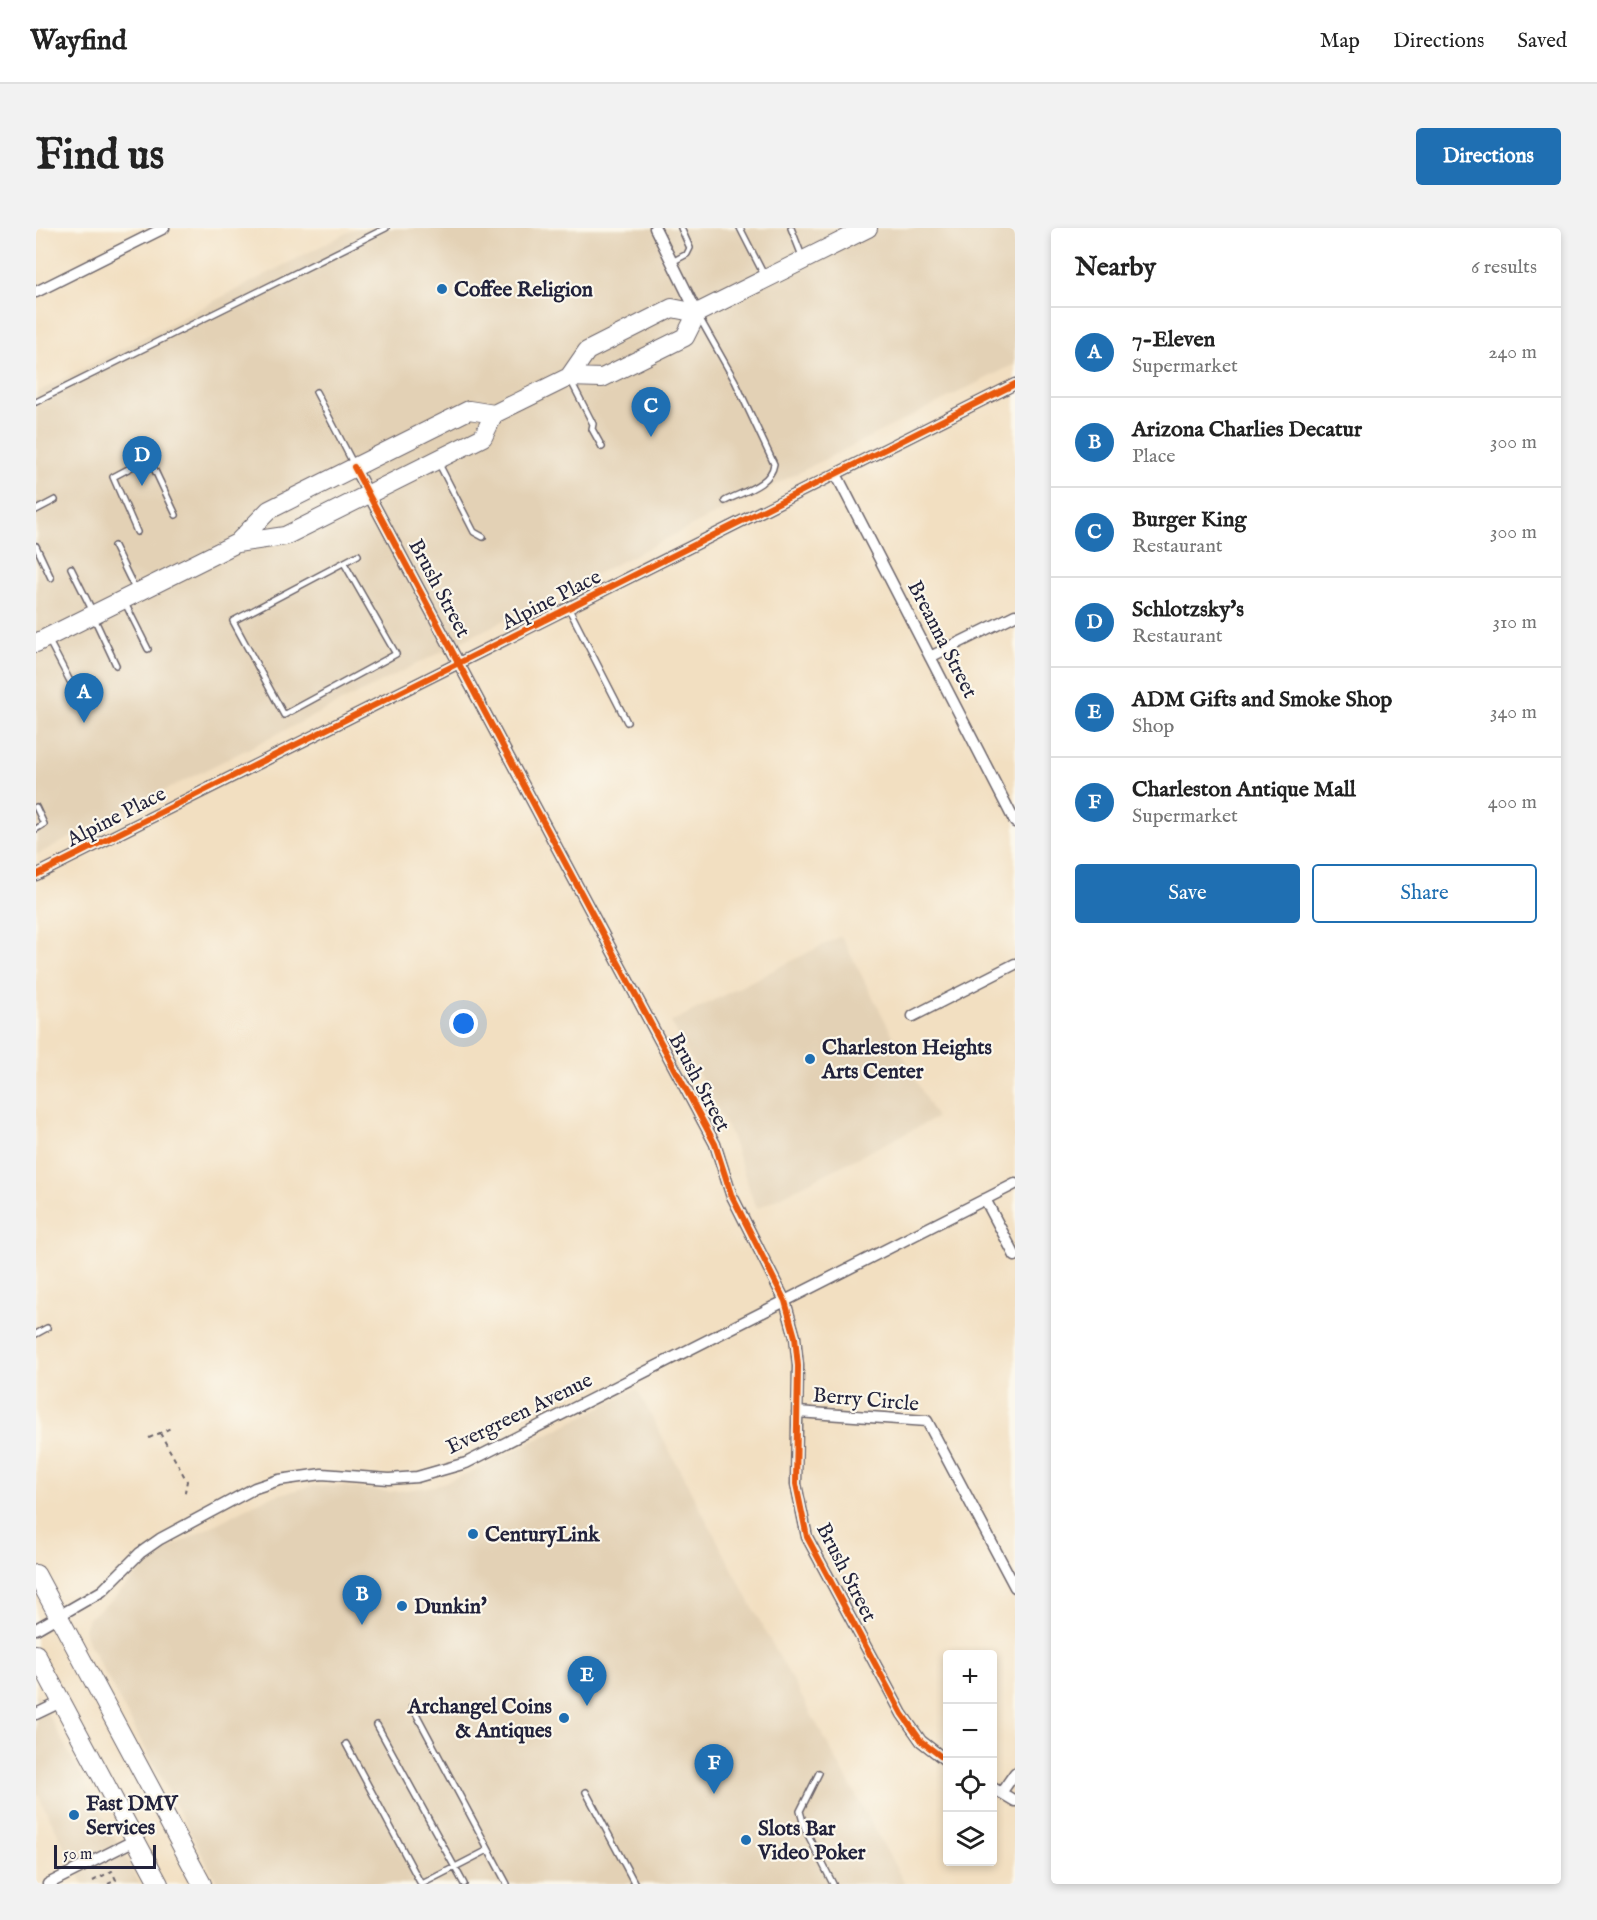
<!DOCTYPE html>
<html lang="en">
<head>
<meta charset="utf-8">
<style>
  body { margin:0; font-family:"IM FELL English",serif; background:#f2f2f2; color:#222 }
  .controls { position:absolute; right:18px; bottom:18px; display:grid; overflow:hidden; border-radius:6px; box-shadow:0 3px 9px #0003 }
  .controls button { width:54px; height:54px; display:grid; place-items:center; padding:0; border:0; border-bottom:2px solid #e0e0e0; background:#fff; color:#222; font:30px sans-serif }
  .scale { position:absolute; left:18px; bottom:15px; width:102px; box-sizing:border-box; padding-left:6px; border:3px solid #22223b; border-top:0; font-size:16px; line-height:21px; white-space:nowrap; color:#22223b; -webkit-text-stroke:4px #fbf7ec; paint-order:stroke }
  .you { position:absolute; left:428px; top:796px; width:21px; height:21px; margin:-15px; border:4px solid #fff; border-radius:50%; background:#1a73e8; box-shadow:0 0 0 9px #1a73e833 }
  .badge { display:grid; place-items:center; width:39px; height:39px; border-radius:50%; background:#1f6fb2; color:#fff; font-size:20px; font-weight:700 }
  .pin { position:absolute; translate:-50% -50px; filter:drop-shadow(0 2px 3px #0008) }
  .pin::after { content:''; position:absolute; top:32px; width:21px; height:18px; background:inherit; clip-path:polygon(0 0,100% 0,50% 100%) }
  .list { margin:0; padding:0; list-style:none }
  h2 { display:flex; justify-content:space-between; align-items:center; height:78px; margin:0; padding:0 24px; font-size:26px }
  h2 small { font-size:20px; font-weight:400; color:#767676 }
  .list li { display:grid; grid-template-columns:39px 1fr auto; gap:18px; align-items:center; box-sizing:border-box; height:90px; padding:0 24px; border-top:2px solid #e0e0e0 }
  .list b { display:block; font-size:22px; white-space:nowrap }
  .list p { margin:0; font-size:20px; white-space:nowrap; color:#767676 }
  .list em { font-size:20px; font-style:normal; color:#767676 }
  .actions { display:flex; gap:12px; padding:18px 24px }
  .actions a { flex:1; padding:14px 0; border:2px solid #1f6fb2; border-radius:6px; text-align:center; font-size:21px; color:#1f6fb2 }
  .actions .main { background:#1f6fb2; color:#fff }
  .icon { flex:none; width:33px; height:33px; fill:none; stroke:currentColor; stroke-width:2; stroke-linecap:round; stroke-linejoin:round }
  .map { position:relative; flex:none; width:979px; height:1656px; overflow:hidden; border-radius:6px }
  header { display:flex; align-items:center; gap:36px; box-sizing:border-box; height:84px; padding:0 30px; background:#fff; border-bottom:2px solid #e0e0e0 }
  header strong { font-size:28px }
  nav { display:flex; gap:33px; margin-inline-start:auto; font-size:21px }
  .intro { display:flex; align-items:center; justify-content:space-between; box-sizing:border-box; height:144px; padding:0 36px }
  h1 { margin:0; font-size:42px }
  .button { padding:15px 27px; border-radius:6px; background:#1f6fb2; color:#fff; font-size:21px; font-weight:700 }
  main { display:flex; gap:36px; padding:0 36px }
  aside { flex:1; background:#fff; border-radius:6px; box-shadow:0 3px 9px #0003 }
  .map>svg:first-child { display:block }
  .built { fill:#e3d1b5 }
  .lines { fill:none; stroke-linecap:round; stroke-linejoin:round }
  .service-casing { stroke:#6b646a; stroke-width:8 }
  .minor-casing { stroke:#6b646a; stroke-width:13 }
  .primary-casing { stroke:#6b646a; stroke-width:20 }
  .path { stroke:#6b646a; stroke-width:2; stroke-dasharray:4.5 4.5; stroke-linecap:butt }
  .service { stroke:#fff; stroke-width:5 }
  .minor { stroke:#fff; stroke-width:10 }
  .primary { stroke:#fff; stroke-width:18 }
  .cycleway-casing { stroke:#fbf7ec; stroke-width:10 }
  .cycleway { stroke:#e8590c; stroke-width:6 }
  .poi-dot { fill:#1f6fb2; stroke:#fbf7ec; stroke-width:2 }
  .labels { text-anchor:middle; stroke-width:4.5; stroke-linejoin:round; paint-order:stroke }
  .poi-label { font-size:21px; font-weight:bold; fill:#22223b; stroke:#fbf7ec; text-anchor:start }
  .street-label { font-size:21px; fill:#22223b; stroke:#fbf7ec }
</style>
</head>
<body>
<header>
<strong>Wayfind</strong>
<nav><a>Map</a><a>Directions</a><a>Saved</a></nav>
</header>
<div class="intro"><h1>Find us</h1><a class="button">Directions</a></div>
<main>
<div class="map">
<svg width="979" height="1656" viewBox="0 0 979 1656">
  <rect width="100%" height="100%" fill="#fbf7ec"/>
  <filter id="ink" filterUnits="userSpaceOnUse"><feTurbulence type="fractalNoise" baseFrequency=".0167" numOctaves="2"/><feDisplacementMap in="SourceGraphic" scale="12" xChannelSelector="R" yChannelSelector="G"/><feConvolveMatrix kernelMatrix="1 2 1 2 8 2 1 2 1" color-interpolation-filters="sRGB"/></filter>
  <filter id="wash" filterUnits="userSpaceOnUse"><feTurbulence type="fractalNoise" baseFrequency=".008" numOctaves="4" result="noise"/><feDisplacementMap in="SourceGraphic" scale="24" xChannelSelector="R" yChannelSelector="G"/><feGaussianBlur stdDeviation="1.35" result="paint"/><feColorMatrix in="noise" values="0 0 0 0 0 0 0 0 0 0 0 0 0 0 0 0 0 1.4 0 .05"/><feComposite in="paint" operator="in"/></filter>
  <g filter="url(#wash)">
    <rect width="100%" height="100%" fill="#f2dfc1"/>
    <path class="built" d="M320,0H979V136L0,627V165Z
      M805,708L900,890L722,980L718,975L695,907L635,794Z
      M601,1161L727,1399L869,1656H182L51,1412L48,1401L52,1390L78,1370L107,1341L132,1321L230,1270L276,1258H302L353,1264L399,1258L438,1243Z
      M0,1464L104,1656H48L0,1563Z"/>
  </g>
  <g filter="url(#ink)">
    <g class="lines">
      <g class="service-casing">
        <path id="service" d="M704,0L728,47
          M755,0L766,28
          M636,34L651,26L654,20L645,0
          M663,89L699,153L738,236C735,257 706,264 689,273
          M535,153L557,196L556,201L566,219
          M280,164L318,237
          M0,174L350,0
          M402,234L438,304L447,309
          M0,282L19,272
          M101,304L77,249L113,230L140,287
          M0,318L15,350
          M78,318L99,361
          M308,335L360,426L248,487L197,393L322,327
          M35,340L57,384
          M88,373L112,421
          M533,381L591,494
          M58,390L80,437
          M13,413L37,459
          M0,579L8,596L0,601
          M0,1106L11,1100
          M376,1478L471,1656
          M341,1497L428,1656
          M310,1516L385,1656
          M783,1545L764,1583L769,1601L797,1656
          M550,1564L599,1656
          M386,1656L452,1622"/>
      </g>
      <g class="minor-casing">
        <path id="minor" d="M619,0L661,85
          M0,64L128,0
          M318,239L679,916L695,966L749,1073L759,1109L762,1138L760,1256L771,1309L866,1486L885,1513L912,1534
          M800,246L979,594
          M894,429L979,387
          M0,647L979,156
          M877,788L979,736
          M949,971L979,1028
          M761,1184L891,1193L979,1359
          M0,1401L66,1363L104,1325L124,1311L219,1260L243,1252L286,1246L353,1251L381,1249L430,1235L979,956
          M0,1486L25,1474
          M957,1560L979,1573
          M965,1565L979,1545
          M12,1656L99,1612"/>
      </g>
      <g class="primary-casing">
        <path id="primary" d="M533,149L551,123L636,80L661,85
          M201,315L233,282L433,182L458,186L533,149L566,150L649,109L661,85L832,0
          M0,415L201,315L249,308L447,209L458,186
          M0,1346L166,1656
          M0,1426L123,1656"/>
      </g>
      <path class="path" d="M124,1205L151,1253L148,1269
        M113,1210L135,1200
        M57,1653L76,1643L80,1652L72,1656"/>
      <use href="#service" class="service"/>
      <use href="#minor" class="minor"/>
      <use href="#primary" class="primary"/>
      <g class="cycleway-casing">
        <path id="cycleway" d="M318,239L679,916L695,966L749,1073L759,1109L762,1138L760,1256L771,1309L866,1486L885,1513L912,1534
          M0,647L979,156"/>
      </g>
      <use href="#cycleway" class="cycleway"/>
    </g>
  </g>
  <g class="poi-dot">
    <circle cx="406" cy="61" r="6"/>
    <circle cx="774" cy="831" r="6"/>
    <circle cx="437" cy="1306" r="6"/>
    <circle cx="366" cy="1378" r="6"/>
    <circle cx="528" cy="1490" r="6"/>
    <circle cx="38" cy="1587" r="6"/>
    <circle cx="710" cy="1612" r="6"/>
  </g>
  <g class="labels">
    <g class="poi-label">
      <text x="418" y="68">Coffee Religion</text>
      <text x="786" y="826">Charleston Heights<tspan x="786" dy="24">Arts Center</tspan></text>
      <text x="449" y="1313">CenturyLink</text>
      <text x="378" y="1385">Dunkin'</text>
      <text x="516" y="1485" text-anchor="end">Archangel Coins<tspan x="516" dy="24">&amp; Antiques</tspan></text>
      <text x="50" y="1582">Fast DMV<tspan x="50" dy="24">Services</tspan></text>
      <text x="722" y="1607">Slots Bar<tspan x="722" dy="24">Video Poker</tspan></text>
    </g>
    <g class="street-label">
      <text transform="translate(404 360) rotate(62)" y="7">Brush Street</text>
      <text transform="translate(515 371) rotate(-27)" y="7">Alpine Place</text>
      <text transform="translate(907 411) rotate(63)" y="7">Breanna Street</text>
      <text transform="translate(80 588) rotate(-27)" y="7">Alpine Place</text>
      <text transform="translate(664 854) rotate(62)" y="7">Brush Street</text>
      <text transform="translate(830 1171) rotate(5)" y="7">Berry Circle</text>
      <text transform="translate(483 1185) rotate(-26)" y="7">Evergreen Avenue</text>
      <text transform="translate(811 1344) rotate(63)" y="7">Brush Street</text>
    </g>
  </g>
</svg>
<div class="controls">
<button>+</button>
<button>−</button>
<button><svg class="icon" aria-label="locate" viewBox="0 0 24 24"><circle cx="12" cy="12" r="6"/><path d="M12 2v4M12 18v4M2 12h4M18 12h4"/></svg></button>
<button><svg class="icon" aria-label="layers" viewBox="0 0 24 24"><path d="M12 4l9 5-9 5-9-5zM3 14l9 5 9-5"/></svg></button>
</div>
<div class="scale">50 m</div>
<div class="you"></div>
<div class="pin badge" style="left:48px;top:495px">A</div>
<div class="pin badge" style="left:326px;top:1397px">B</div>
<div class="pin badge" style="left:615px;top:209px">C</div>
<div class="pin badge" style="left:106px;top:258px">D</div>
<div class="pin badge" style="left:551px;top:1478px">E</div>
<div class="pin badge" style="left:678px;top:1566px">F</div>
</div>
<aside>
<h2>Nearby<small>6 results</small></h2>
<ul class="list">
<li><span class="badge">A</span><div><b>7-Eleven</b><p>Supermarket</p></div><em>240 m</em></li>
<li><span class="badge">B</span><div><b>Arizona Charlies Decatur</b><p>Place</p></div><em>300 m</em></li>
<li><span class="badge">C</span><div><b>Burger King</b><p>Restaurant</p></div><em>300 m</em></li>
<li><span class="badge">D</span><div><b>Schlotzsky's</b><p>Restaurant</p></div><em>310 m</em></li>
<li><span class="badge">E</span><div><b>ADM Gifts and Smoke Shop</b><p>Shop</p></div><em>340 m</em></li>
<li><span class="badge">F</span><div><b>Charleston Antique Mall</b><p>Supermarket</p></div><em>400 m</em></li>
</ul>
<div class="actions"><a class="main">Save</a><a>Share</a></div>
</aside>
</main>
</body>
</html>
